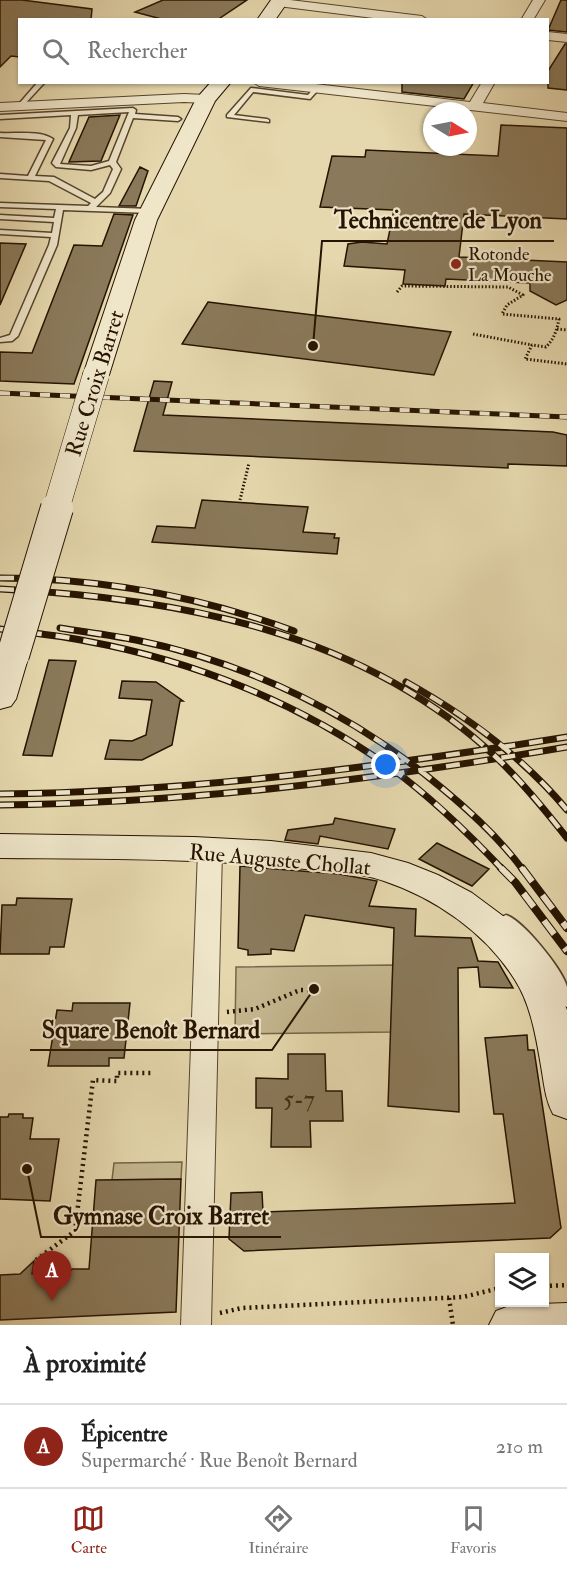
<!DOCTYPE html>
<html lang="fr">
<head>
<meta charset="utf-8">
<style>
  body { margin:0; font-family:"IM FELL Double Pica",serif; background:#f6f6f6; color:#222 }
  .controls { position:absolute; right:18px; bottom:18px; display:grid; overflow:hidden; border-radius:0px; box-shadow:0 2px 4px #0004 }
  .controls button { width:54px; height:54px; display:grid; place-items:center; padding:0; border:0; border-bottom:2px solid #e0e0e0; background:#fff; color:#222; font:30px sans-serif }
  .compass { position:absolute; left:423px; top:102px; width:54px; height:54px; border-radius:50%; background:#fff; box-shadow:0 2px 4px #0004; rotate:100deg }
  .you { position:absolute; left:386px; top:765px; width:21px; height:21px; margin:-15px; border:4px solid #fff; border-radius:50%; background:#1a73e8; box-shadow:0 0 0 9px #1a73e833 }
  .badge { display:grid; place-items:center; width:39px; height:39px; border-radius:50%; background:#8f2418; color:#fff; font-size:20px; font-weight:700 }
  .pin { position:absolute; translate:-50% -50px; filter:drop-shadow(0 2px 3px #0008) }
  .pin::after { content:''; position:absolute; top:32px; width:21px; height:18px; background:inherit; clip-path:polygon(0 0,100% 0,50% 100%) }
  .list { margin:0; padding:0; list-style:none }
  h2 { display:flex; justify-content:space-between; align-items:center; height:78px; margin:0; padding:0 24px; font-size:26px }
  h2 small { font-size:20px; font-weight:400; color:#767676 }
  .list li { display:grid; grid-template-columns:39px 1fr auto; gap:18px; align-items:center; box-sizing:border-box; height:84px; padding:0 24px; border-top:2px solid #e0e0e0 }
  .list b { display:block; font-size:22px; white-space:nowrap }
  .list p { margin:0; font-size:20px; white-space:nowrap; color:#767676 }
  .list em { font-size:20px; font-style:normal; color:#767676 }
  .icon { flex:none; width:33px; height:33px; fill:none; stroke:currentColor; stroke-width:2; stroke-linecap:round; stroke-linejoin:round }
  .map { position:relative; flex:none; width:567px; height:1325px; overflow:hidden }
  .search { position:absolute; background:#fff; box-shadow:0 2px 4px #0004; left:18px; right:18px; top:18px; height:66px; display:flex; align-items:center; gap:15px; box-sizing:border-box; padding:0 21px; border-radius:0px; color:#767676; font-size:22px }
  .sheet { height:162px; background:#fff }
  nav { display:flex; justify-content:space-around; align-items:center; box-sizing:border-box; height:84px; border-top:2px solid #e0e0e0; background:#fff; font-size:16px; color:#767676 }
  nav a { display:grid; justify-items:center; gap:3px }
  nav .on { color:#8f2418 }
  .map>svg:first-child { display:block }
  .green { fill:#c5b790; stroke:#766548; stroke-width:1.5 }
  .building { fill:#8a795a; stroke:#261300; stroke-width:1.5 }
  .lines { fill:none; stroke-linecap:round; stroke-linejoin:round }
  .lane-casing { stroke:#56442c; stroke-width:3 }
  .street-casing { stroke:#56442c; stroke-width:2 }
  .secondary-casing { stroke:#261300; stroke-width:2 }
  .path-far1 { stroke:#261300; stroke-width:3; stroke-dasharray:1.5 2; stroke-linecap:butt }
  .path { stroke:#261300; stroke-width:4.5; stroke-dasharray:2 4; stroke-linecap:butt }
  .lane { fill:#efe6ca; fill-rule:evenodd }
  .street { fill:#efe6ca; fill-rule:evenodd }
  .secondary { fill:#efe6ca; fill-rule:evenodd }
  .rail-far2-casing { stroke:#261300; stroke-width:5 }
  .rail-far1-casing { stroke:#261300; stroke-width:7 }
  .rail-casing { stroke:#261300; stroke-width:8 }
  .rail-far2 { stroke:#efe6ca; stroke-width:4; stroke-dasharray:10; stroke-linecap:butt }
  .rail-far1 { stroke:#efe6ca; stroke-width:4.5; stroke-dasharray:14; stroke-linecap:butt }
  .rail { stroke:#efe6ca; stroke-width:6; stroke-dasharray:17; stroke-linecap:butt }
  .secondary-bridge-far1-casing { stroke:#261300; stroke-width:27; stroke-linecap:butt }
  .secondary-bridge-casing { stroke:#261300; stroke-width:34; stroke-linecap:butt }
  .secondary-bridge-far1 { stroke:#efe6ca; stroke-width:26 }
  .secondary-bridge { stroke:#efe6ca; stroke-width:32 }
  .poi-dot { fill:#8f2418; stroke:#efe6ca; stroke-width:2 }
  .labels { text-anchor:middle; stroke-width:4.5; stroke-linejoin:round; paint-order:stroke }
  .far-poi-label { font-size:18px; fill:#261300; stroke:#efe6ca; text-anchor:start }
  .street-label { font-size:22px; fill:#261300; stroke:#efe6ca }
  .near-number-label { font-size:24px; fill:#3f2c16 }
  .leader { fill:none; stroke:#261300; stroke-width:2 }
  .callout-dot { fill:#261300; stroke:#efe6ca; stroke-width:2 }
  .callout-label { font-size:24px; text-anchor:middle; font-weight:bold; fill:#261300; stroke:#efe6ca; stroke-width:4.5; stroke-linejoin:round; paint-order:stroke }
</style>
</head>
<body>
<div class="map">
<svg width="567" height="1325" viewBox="0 0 567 1325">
  <rect width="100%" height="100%" fill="#e6d8ae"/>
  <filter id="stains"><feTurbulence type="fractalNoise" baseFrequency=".00333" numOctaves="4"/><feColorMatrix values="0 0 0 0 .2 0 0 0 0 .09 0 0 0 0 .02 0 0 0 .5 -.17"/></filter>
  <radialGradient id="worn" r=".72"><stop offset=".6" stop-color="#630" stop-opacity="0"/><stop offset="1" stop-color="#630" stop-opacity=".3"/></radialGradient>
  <path class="green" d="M393,965L391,1032L235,1034L236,967Z
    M182,1162L181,1179L112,1180L114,1163Z"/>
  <path class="building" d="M0,0H22L92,9L91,20H20V57L11,56L0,67Z
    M163,0H247L217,20H165L135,12Z
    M561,0H567V32L548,30Z
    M565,44H567V90L548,88V71Z
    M402,82H474L464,99L402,92Z
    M120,115L101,161L69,162L89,117Z
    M501,125L567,128V219L464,214L459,257L567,262V300L556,305L530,291V283L446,279L445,286L403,284L405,270L344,266L348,244L362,242L387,244L394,210L320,207L332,156L365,157L366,150L498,156Z
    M140,167L148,171L136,206H119Z
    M114,214L133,215L74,384L0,381V352L32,353L74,245L102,246Z
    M0,243L26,244L0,305Z
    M208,302L451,332L434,375L182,344Z
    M154,381L172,382L163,415L553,432L567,435V466L508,464V468L134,451Z
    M202,500L308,507L303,532L335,534L334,538H339L337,554L152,542L157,526L195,528Z
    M49,660L76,661L52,756L23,755Z
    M122,681L156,682L183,701H180L172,745L142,760L105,759L110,740L132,741L146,735L152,700L119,698Z
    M335,818L395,829L388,849L320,836L318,844L285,840L288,830L333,824Z
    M437,843L489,869L472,886L419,859Z
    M240,866L339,874L377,881L369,906L416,909L415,936L471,938L478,961L498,962L513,988L480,987L478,967L458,968L459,1112L388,1106L394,928L305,915L294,951L271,949V954L248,955V950L238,948Z
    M17,898L72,899L64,947H50L49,954H0L2,905H16Z
    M73,1003H130L124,1058H109V1066H48L57,1010L72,1011Z
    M527,1035L528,1050H534L561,1228L550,1238L244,1251L229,1239L231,1193L262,1192L263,1212L515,1203L503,1114H494L485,1038Z
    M288,1054H325L326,1091H342L343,1121H310L311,1147H271L272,1108H256V1078L288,1079Z
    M9,1114H23V1118H33L30,1139H59L50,1201L0,1199V1117H8Z
    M181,1179L176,1312L0,1320V1275L20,1274L34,1261L32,1274L69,1272L72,1269H89L96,1180Z"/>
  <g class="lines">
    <g class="lane-casing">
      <path id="lane" d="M38,82H45L22,107H18V105Z
        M251,88L308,95L314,88L319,89L310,99L253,92L234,115L267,119L269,120V122L227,117V115Z
        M133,108L136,110L135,114L178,117L181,119L178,121L133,118L116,162L121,169L110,193L96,207L150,209L154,211L150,213L63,210L57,245L18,336L12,341L0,342V338L10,335L49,245L51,237L0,234V230L52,233L54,222L0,219V215L54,218L56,209L0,207V203L88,206L91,203L49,181L0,178V174L28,176L46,140L0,137V133C16,134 40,130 53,139L35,176L54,177L95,199L103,192L113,169L110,165L91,170L56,167L52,163L70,128L71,115L0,119V115ZM129,112L109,161L91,166L60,164L76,128L78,115Z
        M506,915C523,920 563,970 567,987C567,993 567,1001 567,1007L562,1005L550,979L538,960L521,940L505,925L494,929L490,928L488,925L490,922Z"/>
    </g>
    <g class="street-casing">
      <path id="street" d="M273,0H290L422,16L428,20H389L278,6L274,4Z
        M533,0H545L533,20H521Z
        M548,32L567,34V42L548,40Z
        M253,82H298L470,102L482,82H495L483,103L567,113V121L259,86Z
        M184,94L206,95L213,99L206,103L184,102L0,111V103Z
        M210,842L218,844L222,850L211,1325H181L198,850L202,844Z"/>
    </g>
    <g class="secondary-casing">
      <path id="secondary" d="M271,0H289L275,20H257Z
        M211,82H231L215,101L157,220L109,375L105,380L96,383L87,380L83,375L135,220L196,99Z
        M13,646L24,648L29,655L16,699L11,706L0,709V651L2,648Z
        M0,834L194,837L271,841L371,853L408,863L438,875L472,893L503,916L530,944L556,984L567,1010V1119L553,1114C545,1099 544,1083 541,1066C536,1037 531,1005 515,980C486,933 435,898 384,881C356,871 323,871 294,868C196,858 98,859 0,858Z
        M567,1303V1325H489L496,1311L512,1305Z"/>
    </g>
    <path class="path-far1" d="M397,292L402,286L508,287L523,295L507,305L502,314L559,319C557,330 554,339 546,347L532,345L525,359L567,364
      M557,329L567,330
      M473,334L532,345
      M240,500L249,463"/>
    <path class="path" d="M227,1012L255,1009L300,990H315
      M36,1260L75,1231L93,1080L117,1081V1073H152
      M544,1286L567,1285
      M449,1298L453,1325
      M220,1313L242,1308L463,1297L500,1288"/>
    <use href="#lane" class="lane"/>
    <use href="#street" class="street"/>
    <use href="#secondary" class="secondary"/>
    <g class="rail-far2-casing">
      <path id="rail-far2" d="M0,393L567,417"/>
    </g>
    <g class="rail-far1-casing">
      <path id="rail-far1" d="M0,578C102,578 198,596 294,631
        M0,589C178,598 363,631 498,759C524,784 545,810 567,838
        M60,628C85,632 111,635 136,640C249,663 355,715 443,789C472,813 501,840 523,870
        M0,629C29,633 58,635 86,641C195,661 301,704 391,768C432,798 468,833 503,870
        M406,682C467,716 522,756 567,810
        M0,794C191,792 378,767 567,737
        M0,805C191,803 379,779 567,747"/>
    </g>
    <g class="rail-casing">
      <path id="rail" d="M501,868L515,882L567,951
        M522,868L567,928"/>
    </g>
    <use href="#rail-far2" class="rail-far2"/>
    <use href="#rail-far1" class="rail-far1"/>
    <use href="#rail" class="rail"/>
    <g class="secondary-bridge-far1-casing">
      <path id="secondary-bridge-far1" d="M56,509L96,375"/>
    </g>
    <g class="secondary-bridge-casing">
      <path id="secondary-bridge" d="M13,655L57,508"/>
    </g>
    <use href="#secondary-bridge-far1" class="secondary-bridge-far1"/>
    <use href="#secondary-bridge" class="secondary-bridge"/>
  </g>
  <circle class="poi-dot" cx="456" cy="264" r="6"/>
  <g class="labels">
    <g class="far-poi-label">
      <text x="468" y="260">Rotonde<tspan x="468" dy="21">La Mouche</tspan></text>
    </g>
    <g class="street-label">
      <text transform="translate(94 383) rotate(-73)" y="8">Rue Croix Barret</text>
      <text transform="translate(280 859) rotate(5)" y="8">Rue Auguste Chollat</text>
    </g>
    <g class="near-number-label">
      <text x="299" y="1107">5-7</text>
    </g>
  </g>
  <path class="leader" d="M313 346L322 241H554M314 989L272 1050H30M27 1169L41 1237H281"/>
  <g class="callout-dot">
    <circle cx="313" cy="346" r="6"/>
    <circle cx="314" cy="989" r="6"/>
    <circle cx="27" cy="1169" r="6"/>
  </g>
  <g class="callout-label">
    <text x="438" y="228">Technicentre de Lyon</text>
    <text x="151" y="1038">Square Benoît Bernard</text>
    <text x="161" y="1224">Gymnase Croix Barret</text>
  </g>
  <rect width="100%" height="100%" filter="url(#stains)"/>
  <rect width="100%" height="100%" fill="url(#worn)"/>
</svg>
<div class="controls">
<button><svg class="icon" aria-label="layers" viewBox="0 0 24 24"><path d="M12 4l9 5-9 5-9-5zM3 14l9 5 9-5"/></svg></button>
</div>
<svg class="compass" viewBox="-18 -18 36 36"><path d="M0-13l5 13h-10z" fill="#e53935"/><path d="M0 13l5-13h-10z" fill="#767676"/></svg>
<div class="you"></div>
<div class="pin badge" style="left:52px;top:1301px">A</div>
<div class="search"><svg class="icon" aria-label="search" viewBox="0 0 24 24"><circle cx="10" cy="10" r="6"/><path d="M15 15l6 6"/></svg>Rechercher</div>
</div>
<section class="sheet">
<h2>À proximité<small></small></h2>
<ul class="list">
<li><span class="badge">A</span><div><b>Épicentre</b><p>Supermarché · Rue Benoît Bernard</p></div><em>210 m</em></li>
</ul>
</section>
<nav>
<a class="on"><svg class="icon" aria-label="map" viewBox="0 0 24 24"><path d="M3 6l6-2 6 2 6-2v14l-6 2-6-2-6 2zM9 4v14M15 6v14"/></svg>Carte</a>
<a><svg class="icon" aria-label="directions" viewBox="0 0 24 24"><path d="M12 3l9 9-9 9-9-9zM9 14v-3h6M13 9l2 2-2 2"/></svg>Itinéraire</a>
<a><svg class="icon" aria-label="saved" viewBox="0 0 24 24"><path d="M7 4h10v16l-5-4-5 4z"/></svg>Favoris</a>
</nav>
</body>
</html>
